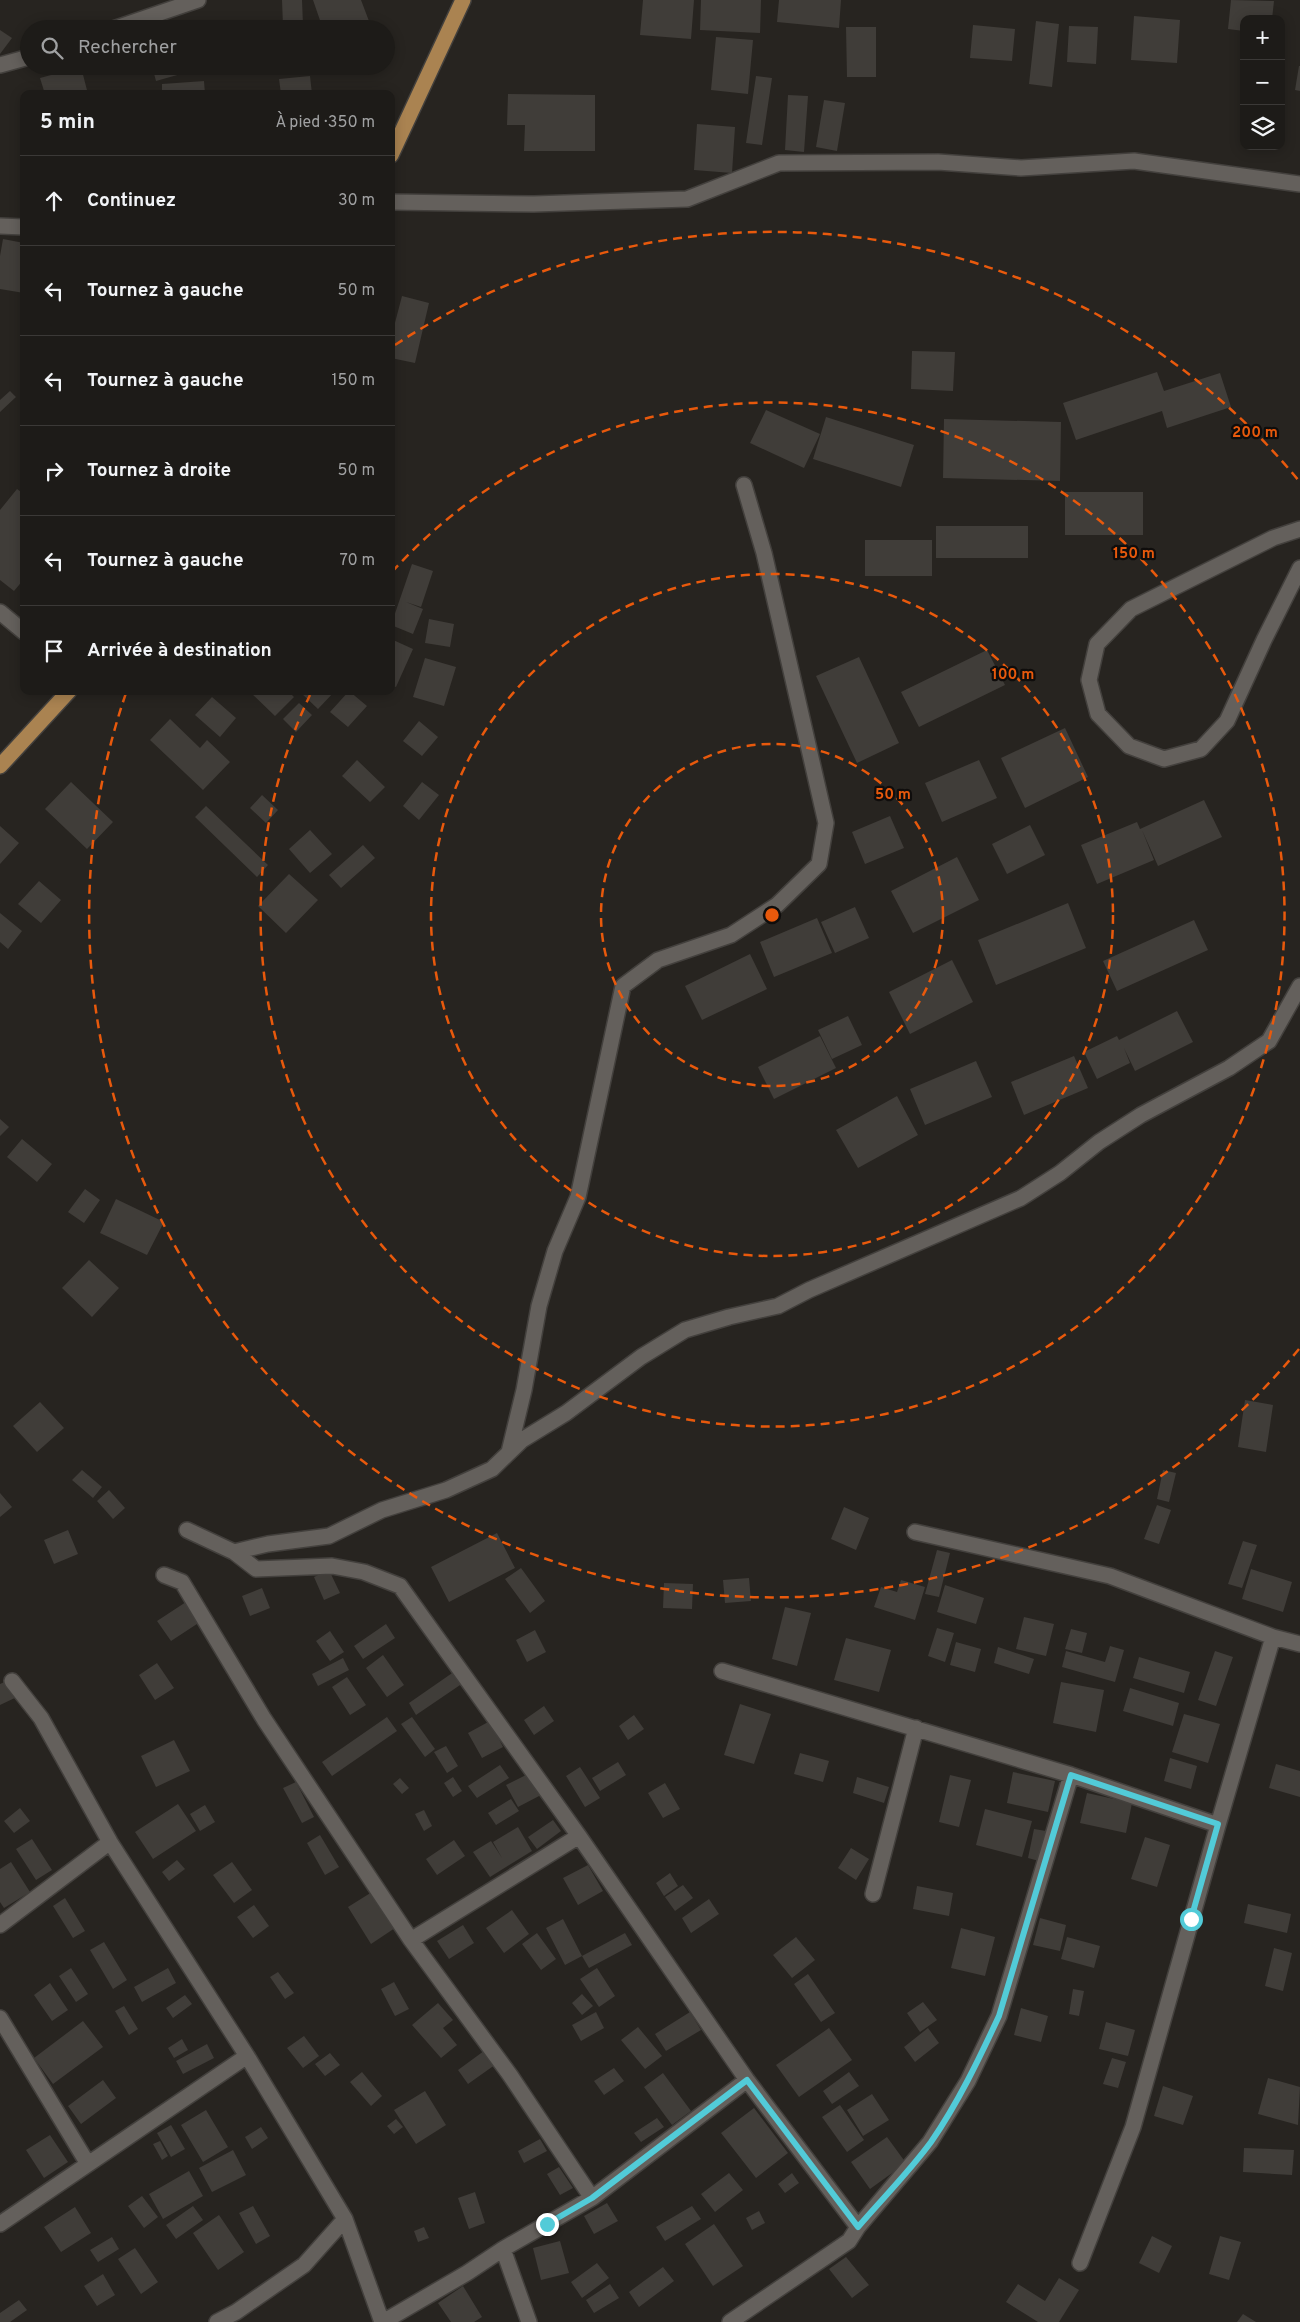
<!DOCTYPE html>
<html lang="fr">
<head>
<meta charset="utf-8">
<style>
  body { margin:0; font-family:Overpass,sans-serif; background:#252421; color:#f1f3f6 }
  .controls { position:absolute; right:15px; top:15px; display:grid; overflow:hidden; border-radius:10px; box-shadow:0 2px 12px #0003 }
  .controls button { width:45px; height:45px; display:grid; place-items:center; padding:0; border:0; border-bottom:1px solid #3b3937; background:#1d1b18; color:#f1f3f6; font:25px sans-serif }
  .stop { position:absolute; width:15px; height:15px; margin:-11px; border:4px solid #52cbd8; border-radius:50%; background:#fff }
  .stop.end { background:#52cbd8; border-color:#fff; box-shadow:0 1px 5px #0008 }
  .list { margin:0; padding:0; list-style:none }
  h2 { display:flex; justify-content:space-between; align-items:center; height:65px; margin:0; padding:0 20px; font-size:21px }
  h2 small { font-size:16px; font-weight:400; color:#a0a1a2 }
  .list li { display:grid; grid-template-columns:32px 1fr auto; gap:15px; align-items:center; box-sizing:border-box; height:90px; padding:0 20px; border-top:1px solid #3b3937 }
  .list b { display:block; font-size:19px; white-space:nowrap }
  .list em { font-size:16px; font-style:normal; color:#a0a1a2 }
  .icon { flex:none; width:28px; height:28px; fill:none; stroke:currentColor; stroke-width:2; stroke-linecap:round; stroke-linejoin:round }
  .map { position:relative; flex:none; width:1300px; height:2322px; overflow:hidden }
  .search { position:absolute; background:#1d1b18; box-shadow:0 2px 12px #0003; left:20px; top:20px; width:375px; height:55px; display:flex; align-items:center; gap:12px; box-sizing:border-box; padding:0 18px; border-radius:28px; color:#a0a1a2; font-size:19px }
  .panel { position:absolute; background:#1d1b18; box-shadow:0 2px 12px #0003; left:20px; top:90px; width:375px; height:605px; border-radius:10px }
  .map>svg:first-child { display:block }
  .building { fill:#403d39 }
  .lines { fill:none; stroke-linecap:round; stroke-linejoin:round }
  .minor-casing { stroke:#43403d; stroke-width:18 }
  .major-casing { stroke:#43403d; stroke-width:18 }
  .minor { stroke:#64605c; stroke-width:15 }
  .major { stroke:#aa8351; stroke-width:15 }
  .route { stroke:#52cbd8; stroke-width:6 }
  .ring { fill:none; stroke:#e8590c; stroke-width:2.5; stroke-dasharray:9 6 }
  .centre { fill:#e8590c; stroke:#0f0d0c; stroke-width:2.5 }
  .ring-label { font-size:15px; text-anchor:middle; font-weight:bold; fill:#e8590c; stroke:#0f0d0c; stroke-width:4.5; stroke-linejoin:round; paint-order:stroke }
</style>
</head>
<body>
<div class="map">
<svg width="1300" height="2322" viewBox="0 0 1300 2322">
  <rect width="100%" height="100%" fill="#272420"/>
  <path class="building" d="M282,0H302L303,25L283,26Z
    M313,0H361L372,29H323Z
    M643,0H694L691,39L640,35Z
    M701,0H761L760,33L700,30Z
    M779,0H841L839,28L777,22Z
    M1231,0L1274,1L1272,19H1244V31L1228,29Z
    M1134,16L1180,20L1177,63L1131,60Z
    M1036,21L1059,24L1052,87L1029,84Z
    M973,25L1015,29L1012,61L970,58Z
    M1069,26L1098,27L1096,64L1067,62Z
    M846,27H876V77H847Z
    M0,30L12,38L0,54Z
    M716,37L753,40L748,94L711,90Z
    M152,66H194L195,70L156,81Z
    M1299,66H1300V91L1295,90Z
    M81,67L88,94H45L40,78Z
    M310,76L312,94H281L279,79Z
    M756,76L772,78L762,145L746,143Z
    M204,81L205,94H162V84Z
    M508,94L595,95V151H524L525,125H507Z
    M788,95L808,96L804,152L785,150Z
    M824,100L845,103L837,151L816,147Z
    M697,124L735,127L732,173L694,170Z
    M3,239L24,243V293L0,289V256Z
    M402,296L429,303L415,363L391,358V338Z
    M912,351L955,352L953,391L911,389Z
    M1157,372L1164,391L1220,373L1231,407L1167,428L1162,411L1076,440L1063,403Z
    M10,391L16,397L0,412V400Z
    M766,410L820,434L804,468L750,443Z
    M826,417L914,445L901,487L813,459Z
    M944,419L1061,422L1060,481L943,478Z
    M17,489L24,494V579L14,591L0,580V510Z
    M1065,492H1143V535H1065Z
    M936,526H1028V558H936Z
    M865,540H932V576H865Z
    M412,564L433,571L421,607L406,602L423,609L413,634L391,625Z
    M429,619L454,624L450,647L425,643Z
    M391,639L413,649L396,687L391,685Z
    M987,650L1005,685L919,727L901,692Z
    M859,657L899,743L857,763L816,676Z
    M425,658L456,667L444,706L413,697Z
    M249,691H288L294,697L275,716Z
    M299,691H335L318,709Z
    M349,691L367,706L348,727L330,712Z
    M212,697L236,718L220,737L195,715Z
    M299,703L312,715L296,732L283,719Z
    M170,719L200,748L207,740L230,762L203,790L150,740Z
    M419,721L438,737L422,756L403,741Z
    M1065,728L1088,777L1025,808L1001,758Z
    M357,760L385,787L370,802L342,776Z
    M979,760L997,798L942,822L925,783Z
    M71,782L113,822L87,849L45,809Z
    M422,782L439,795L419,820L403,806Z
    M262,795L278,810L266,823L250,808Z
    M1204,800L1222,837L1158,866L1142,830L1154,860L1097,884L1081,845L1137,822L1140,829Z
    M206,806L268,865L257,877L195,817Z
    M890,816L904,848L865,864L852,832Z
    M1030,825L1045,855L1007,874L992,844Z
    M0,826L19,843L0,864Z
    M310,830L332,854L310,873L289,849Z
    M363,845L375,858L341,888L329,875Z
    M957,857L979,900L913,933L891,891Z
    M289,874L318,900L286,933L258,906Z
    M39,881L61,900L41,923L18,904Z
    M1068,903L1086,948L996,985L978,940Z
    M855,907L869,938L835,953L821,922Z
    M0,913L22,931L8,949L0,942Z
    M817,918L832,953L774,977L760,942Z
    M1194,920L1208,950L1117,991L1103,961Z
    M750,954L767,989L702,1020L685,986Z
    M952,960L973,1002L910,1034L889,992Z
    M1177,1011L1193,1042L1135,1071L1124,1048L1130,1063L1097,1079L1084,1052L1117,1036L1119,1040Z
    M848,1016L862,1045L832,1059L818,1030Z
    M820,1036L836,1068L774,1099L758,1067Z
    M1074,1056L1088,1088L1024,1115L1011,1082Z
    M976,1061L992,1097L925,1125L910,1089Z
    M897,1096L918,1135L858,1168L836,1130Z
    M0,1119L9,1127L0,1136Z
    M22,1139L52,1164L37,1182L7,1157Z
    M85,1189L100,1200L84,1223L68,1212Z
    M116,1199L164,1222L147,1255L100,1233Z
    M89,1260L119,1288L92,1317L62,1288Z
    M1245,1400L1273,1405L1266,1452L1238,1447Z
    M40,1402L64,1428L37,1452L13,1426Z
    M82,1470L102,1487L93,1498L72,1480Z
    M1163,1470L1176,1473L1169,1502L1157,1499Z
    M109,1490L125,1508L113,1519L97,1501Z
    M0,1493L12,1507L0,1517Z
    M1157,1505L1171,1510L1159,1544L1144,1539Z
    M844,1507L869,1518L856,1550L831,1539Z
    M68,1530L78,1554L54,1564L44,1540Z
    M497,1533L515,1568L449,1602L431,1567Z
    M1243,1541L1257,1545L1242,1588L1228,1584Z
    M937,1550L950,1553L939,1597L925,1594Z
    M521,1568L545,1601L530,1613L505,1579Z
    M1251,1569L1292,1582L1283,1612L1242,1599Z
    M329,1570L340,1593L324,1600L314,1577Z
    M749,1578L751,1601L725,1603L723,1580Z
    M901,1580L925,1587L915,1620L874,1607L881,1587L897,1592Z
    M664,1583L693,1584L692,1609L663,1608Z
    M945,1585L984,1598L976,1624L937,1612Z
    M262,1588L270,1608L250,1616L242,1596Z
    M186,1602L200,1622L171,1641L157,1621Z
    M785,1607L811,1613L797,1666L772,1659Z
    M1024,1617L1054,1624L1046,1656L1016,1649Z
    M386,1624L395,1638L363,1659L354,1646Z
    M937,1628L954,1633L945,1662L928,1656Z
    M1071,1629L1087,1633L1082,1653L1065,1649Z
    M535,1630L546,1652L527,1662L516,1640Z
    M330,1631L344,1652L330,1661L316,1641Z
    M846,1638L891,1650L879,1692L834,1680Z
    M956,1642L981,1649L975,1672L950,1665Z
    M1110,1646L1124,1650L1115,1682L1062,1667L1066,1651L1105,1662Z
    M998,1647L1034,1659L1029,1674L994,1663Z
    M1215,1651L1233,1657L1216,1706L1198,1700Z
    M383,1655L404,1685L387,1697L366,1668Z
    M1139,1657L1190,1672L1184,1693L1133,1678Z
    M343,1658L349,1670L318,1686L312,1674Z
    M157,1663L174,1688L155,1700L139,1675Z
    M458,1669L466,1681L416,1715L409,1703Z
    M347,1677L366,1705L350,1715L332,1687Z
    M11,1679L19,1696L0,1705V1684Z
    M1061,1682L1104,1690L1096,1732L1053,1723Z
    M1130,1688L1179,1703L1173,1726L1123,1711Z
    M740,1704L771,1714L754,1764L724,1755Z
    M544,1706L554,1721L534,1735L524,1720Z
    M1184,1714L1220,1724L1208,1763L1172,1752Z
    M634,1715L644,1729L628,1740L619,1726Z
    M387,1717L397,1731L332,1776L322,1762Z
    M412,1717L435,1749L425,1757L401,1724Z
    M490,1721L503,1747L482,1758L468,1733Z
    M174,1740L190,1771L156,1787L141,1756Z
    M446,1746L458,1766L447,1773L434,1752Z
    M800,1753L829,1761L823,1782L794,1774Z
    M1170,1758L1197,1766L1191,1789L1164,1781Z
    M618,1762L626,1775L600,1791L592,1778Z
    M1276,1764L1300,1771V1797L1269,1788Z
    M500,1765L509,1778L477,1798L468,1786Z
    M580,1767L600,1798L585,1807L566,1776Z
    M1013,1772L1055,1781L1048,1812L1007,1803Z
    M530,1773L541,1795L518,1807L506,1785Z
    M950,1775L971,1780L959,1827L939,1822Z
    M453,1777L462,1791L453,1797L444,1783Z
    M857,1777L889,1787L884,1803L853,1793Z
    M400,1778L409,1788L402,1794L393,1784Z
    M296,1782L314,1817L302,1823L283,1788Z
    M665,1783L680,1809L663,1818L648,1793Z
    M1087,1793L1132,1803L1126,1833L1080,1823Z
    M511,1799L519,1811L496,1825L488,1813Z
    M178,1804L196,1831L153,1859L135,1832Z
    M205,1805L215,1822L200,1831L190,1814Z
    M20,1808L30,1821L14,1833L4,1821Z
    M985,1809L1032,1821L1022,1857L976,1845Z
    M424,1810L432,1826L424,1831L415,1814Z
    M553,1820L561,1831L537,1849L528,1837Z
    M518,1827L532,1851L490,1877L473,1852L491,1841L502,1858L493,1842Z
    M1034,1829L1046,1831L1039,1861L1028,1858Z
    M320,1835L339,1867L325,1875L307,1843Z
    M1145,1837L1170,1845L1157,1887L1131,1879Z
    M32,1839L52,1870L36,1880L16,1849Z
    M454,1840L465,1856L437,1875L426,1859Z
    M851,1848L869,1859L856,1880L838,1868Z
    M177,1860L185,1869L169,1881L162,1872Z
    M11,1862L30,1892L4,1908L0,1902V1869Z
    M232,1862L252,1890L234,1903L213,1875Z
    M588,1865L603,1891L578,1905L563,1878Z
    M670,1873L678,1886L664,1896L656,1883Z
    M683,1885L693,1898L675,1911L665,1897Z
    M917,1886L953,1893L949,1916L913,1909Z
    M372,1892L395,1928L371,1944L348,1907Z
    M65,1898L85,1931L73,1938L53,1906Z
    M709,1899L719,1914L691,1933L682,1918Z
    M1248,1904L1291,1914L1287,1933L1244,1923Z
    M254,1905L269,1926L253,1938L237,1917Z
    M512,1910L529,1934L504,1953L486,1928Z
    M1040,1918L1066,1925L1060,1951L1033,1945Z
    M563,1919L582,1956L565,1965L546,1928Z
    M463,1925L474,1943L449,1959L437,1941Z
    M961,1928L995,1937L985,1976L951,1968Z
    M537,1933L556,1959L541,1970L522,1944Z
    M625,1933L632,1945L589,1968L582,1956Z
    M796,1937L815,1960L792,1978L773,1955Z
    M1067,1937L1100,1946L1094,1968L1061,1959Z
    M104,1942L127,1980L113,1989L90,1950Z
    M1274,1948L1292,1953L1283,1991L1265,1986Z
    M71,1968L88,1994L76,2002L59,1976Z
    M168,1968L176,1983L142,2002L134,1987Z
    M597,1968L615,1996L599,2007L580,1979Z
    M278,1972L294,1993L285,1999L270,1977Z
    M808,1974L835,2013L821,2022L794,1984Z
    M394,1982L409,2009L395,2016L381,1989Z
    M50,1983L68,2010L52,2021L34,1995Z
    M1073,1989L1084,1991L1079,2016L1069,2014Z
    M582,1994L593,2006L582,2015L572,2003Z
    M185,1995L192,2004L173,2018L166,2008Z
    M923,2002L937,2020L920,2032L907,2013Z
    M438,2003L453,2020L443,2028L457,2045L441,2058L412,2025Z
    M124,2006L138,2029L129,2035L115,2011Z
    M1021,2008L1048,2016L1041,2042L1014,2035Z
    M596,2012L604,2028L581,2041L572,2025Z
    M690,2012L701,2030L666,2051L655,2034Z
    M83,2021L103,2047L53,2084L34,2058Z
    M1106,2022L1135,2030L1128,2056L1099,2049Z
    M638,2027L662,2056L645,2069L621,2040Z
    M829,2028L852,2060L799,2097L776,2065Z
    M928,2028L939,2043L915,2062L904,2047Z
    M304,2036L319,2056L303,2068L287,2048Z
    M182,2039L188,2050L174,2058L168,2048Z
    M207,2044L214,2058L183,2074L176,2061Z
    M488,2048L499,2062L468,2084L458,2070Z
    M330,2053L340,2065L325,2076L315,2064Z
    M1112,2058L1126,2062L1118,2088L1103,2084Z
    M614,2068L624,2081L604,2095L594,2081Z
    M362,2072L382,2096L371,2106L350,2082Z
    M849,2072L859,2086L832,2104L823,2091Z
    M663,2073L691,2111L672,2125L644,2087Z
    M1268,2078L1300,2087L1298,2125L1258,2114Z
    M103,2080L116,2098L81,2124L68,2106Z
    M1163,2086L1193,2096L1183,2125L1154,2116Z
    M425,2091L446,2125L416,2144L394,2110Z
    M872,2094L889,2120L863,2136L847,2110Z
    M840,2105L864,2140L847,2152L822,2117Z
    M754,2108L788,2153L756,2178L721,2133Z
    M206,2110L228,2147L203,2162L181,2125Z
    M657,2118L664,2127L641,2142L634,2133Z
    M396,2119L403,2127L394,2134L387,2126Z
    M171,2125L185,2149L171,2157L157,2133Z
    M261,2127L268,2138L252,2149L245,2137Z
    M50,2135L68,2162L44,2178L26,2150Z
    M887,2137L906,2163L870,2189L851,2162Z
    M540,2139L547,2151L524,2163L518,2151Z
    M160,2141L168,2156L162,2160L153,2144Z
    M1244,2148L1294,2150L1292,2175L1243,2172Z
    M233,2150L246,2175L212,2192L199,2168Z
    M559,2167L573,2188L560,2195L547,2174Z
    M189,2171L203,2196L163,2219L149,2194Z
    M729,2173L743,2190L715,2212L701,2194Z
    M792,2173L799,2183L785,2193L778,2184Z
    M475,2192L485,2223L469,2229L458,2198Z
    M142,2196L158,2217L144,2228L128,2206Z
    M607,2203L618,2221L594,2234L584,2216Z
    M193,2206L203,2220L176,2239L166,2225Z
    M253,2206L270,2236L256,2244L239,2213Z
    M692,2206L701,2219L665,2241L656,2227Z
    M75,2207L91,2233L61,2252L44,2227Z
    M759,2211L765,2223L752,2230L746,2218Z
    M219,2215L244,2252L218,2270L193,2233Z
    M714,2224L743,2266L713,2286L685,2244Z
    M424,2227L429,2238L418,2242L414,2231Z
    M1152,2236L1172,2246L1159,2273L1139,2263Z
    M1220,2236L1241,2242L1229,2280L1209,2274Z
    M112,2237L119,2249L98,2262L90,2250Z
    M560,2241L569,2273L541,2280L533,2248Z
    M135,2248L158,2282L141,2294L118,2259Z
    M846,2257L869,2285L852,2298L829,2269Z
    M597,2263L609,2278L582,2298L571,2282Z
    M663,2267L674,2281L639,2307L629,2292Z
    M103,2274L115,2295L97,2306L84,2286Z
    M1059,2278L1079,2290L1059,2322H1038L1006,2302L1018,2284L1045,2301Z
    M610,2284L619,2298L594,2313L586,2300Z
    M463,2286L482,2317L474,2322H451L438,2303Z
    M19,2300L27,2310L10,2322H0V2313Z
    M1243,2314L1256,2322H1237Z"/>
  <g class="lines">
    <g class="minor-casing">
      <path id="minor" d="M113,29L198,0
        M0,65L29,57
        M391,202L534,204L687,199L779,163L938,162L1021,168L1134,161L1300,184
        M0,226L24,227
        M1300,529L1273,538L1131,609L1097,644L1089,680L1098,714L1129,746L1164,759L1201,749L1227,721L1264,640L1300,568
        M0,612L24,632
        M509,1452L524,1390L539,1306L555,1251L578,1197L623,986L658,960L731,935L777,905L819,864L826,823L764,553L744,485
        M187,1530L234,1552L268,1544L329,1536L382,1510L446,1490L492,1469L522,1440L566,1413L641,1357L685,1330L729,1317L778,1306L809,1290L1021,1198L1060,1173L1099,1142L1141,1115L1229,1068L1269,1041L1300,986
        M915,1532L1110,1576L1273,1637L1300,1644
        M234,1552L256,1569L332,1566L364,1572L400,1586L579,1836L747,2080L858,2227
        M164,1575L182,1582L264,1719L411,1940L510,2075L592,2198
        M722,1671L1071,1775L1218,1825
        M12,1681L41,1718L110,1842L247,2056L345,2219L382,2322
        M873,1894L916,1728
        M0,1925L110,1842
        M411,1940L579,1836
        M0,2018L88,2164
        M0,2224L247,2056
        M503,2249L529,2322
        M1080,2263L1133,2127L1218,1825L1273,1637
        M217,2322L236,2312L304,2265L345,2219
        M383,2322L467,2273L503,2249L592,2198L747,2080
        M730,2322L849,2241L858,2227L930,2142L968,2081L999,2016L1071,1775"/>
    </g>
    <g class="major-casing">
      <path id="major" d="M391,155L463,0
        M0,766L69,691"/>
    </g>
    <use href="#minor" class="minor"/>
    <use href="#major" class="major"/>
  </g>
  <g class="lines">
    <path class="route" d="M547,2224L592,2198L747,2080L858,2227C882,2199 909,2172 931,2142C958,2103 979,2059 999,2016L1071,1775L1218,1824L1191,1919"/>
  </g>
  <g class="ring">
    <circle cx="772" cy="915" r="171"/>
    <circle cx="772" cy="915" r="341"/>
    <path d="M392 572A512 512 0 1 1 310 695"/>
    <path d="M1299 1349A683 683 0 0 1 126 693M395 345A683 683 0 0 1 1299 481"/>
  </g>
  <circle cx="772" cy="915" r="8" class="centre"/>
  <g class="ring-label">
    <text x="1255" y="437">200 m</text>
    <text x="1134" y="558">150 m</text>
    <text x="1013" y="679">100 m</text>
    <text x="893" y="799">50 m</text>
  </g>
</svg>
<div class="controls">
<button>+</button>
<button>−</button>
<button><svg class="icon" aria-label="layers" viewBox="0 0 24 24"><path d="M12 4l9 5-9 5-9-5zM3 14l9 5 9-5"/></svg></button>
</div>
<div class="stop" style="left:1191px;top:1919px"></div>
<div class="stop end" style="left:547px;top:2224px"></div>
<div class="search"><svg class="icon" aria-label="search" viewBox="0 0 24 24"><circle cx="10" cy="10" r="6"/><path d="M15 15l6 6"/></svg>Rechercher</div>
<section class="panel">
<h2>5 min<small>À pied · 350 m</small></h2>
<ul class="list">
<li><svg class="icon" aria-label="ahead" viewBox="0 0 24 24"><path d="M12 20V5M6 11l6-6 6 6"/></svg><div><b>Continuez</b></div><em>30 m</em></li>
<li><svg class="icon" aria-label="left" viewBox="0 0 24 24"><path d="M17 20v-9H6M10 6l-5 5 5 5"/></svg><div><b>Tournez à gauche</b></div><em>50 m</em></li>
<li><svg class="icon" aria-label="left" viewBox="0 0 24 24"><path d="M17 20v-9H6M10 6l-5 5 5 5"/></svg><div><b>Tournez à gauche</b></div><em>150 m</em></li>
<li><svg class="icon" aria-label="right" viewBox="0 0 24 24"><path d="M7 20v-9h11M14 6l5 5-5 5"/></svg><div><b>Tournez à droite</b></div><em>50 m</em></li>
<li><svg class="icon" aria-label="left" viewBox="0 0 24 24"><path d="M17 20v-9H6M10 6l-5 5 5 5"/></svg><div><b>Tournez à gauche</b></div><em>70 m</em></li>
<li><svg class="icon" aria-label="arrive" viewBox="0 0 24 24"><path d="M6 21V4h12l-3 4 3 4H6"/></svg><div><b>Arrivée à destination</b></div></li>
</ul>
</section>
</div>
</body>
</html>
